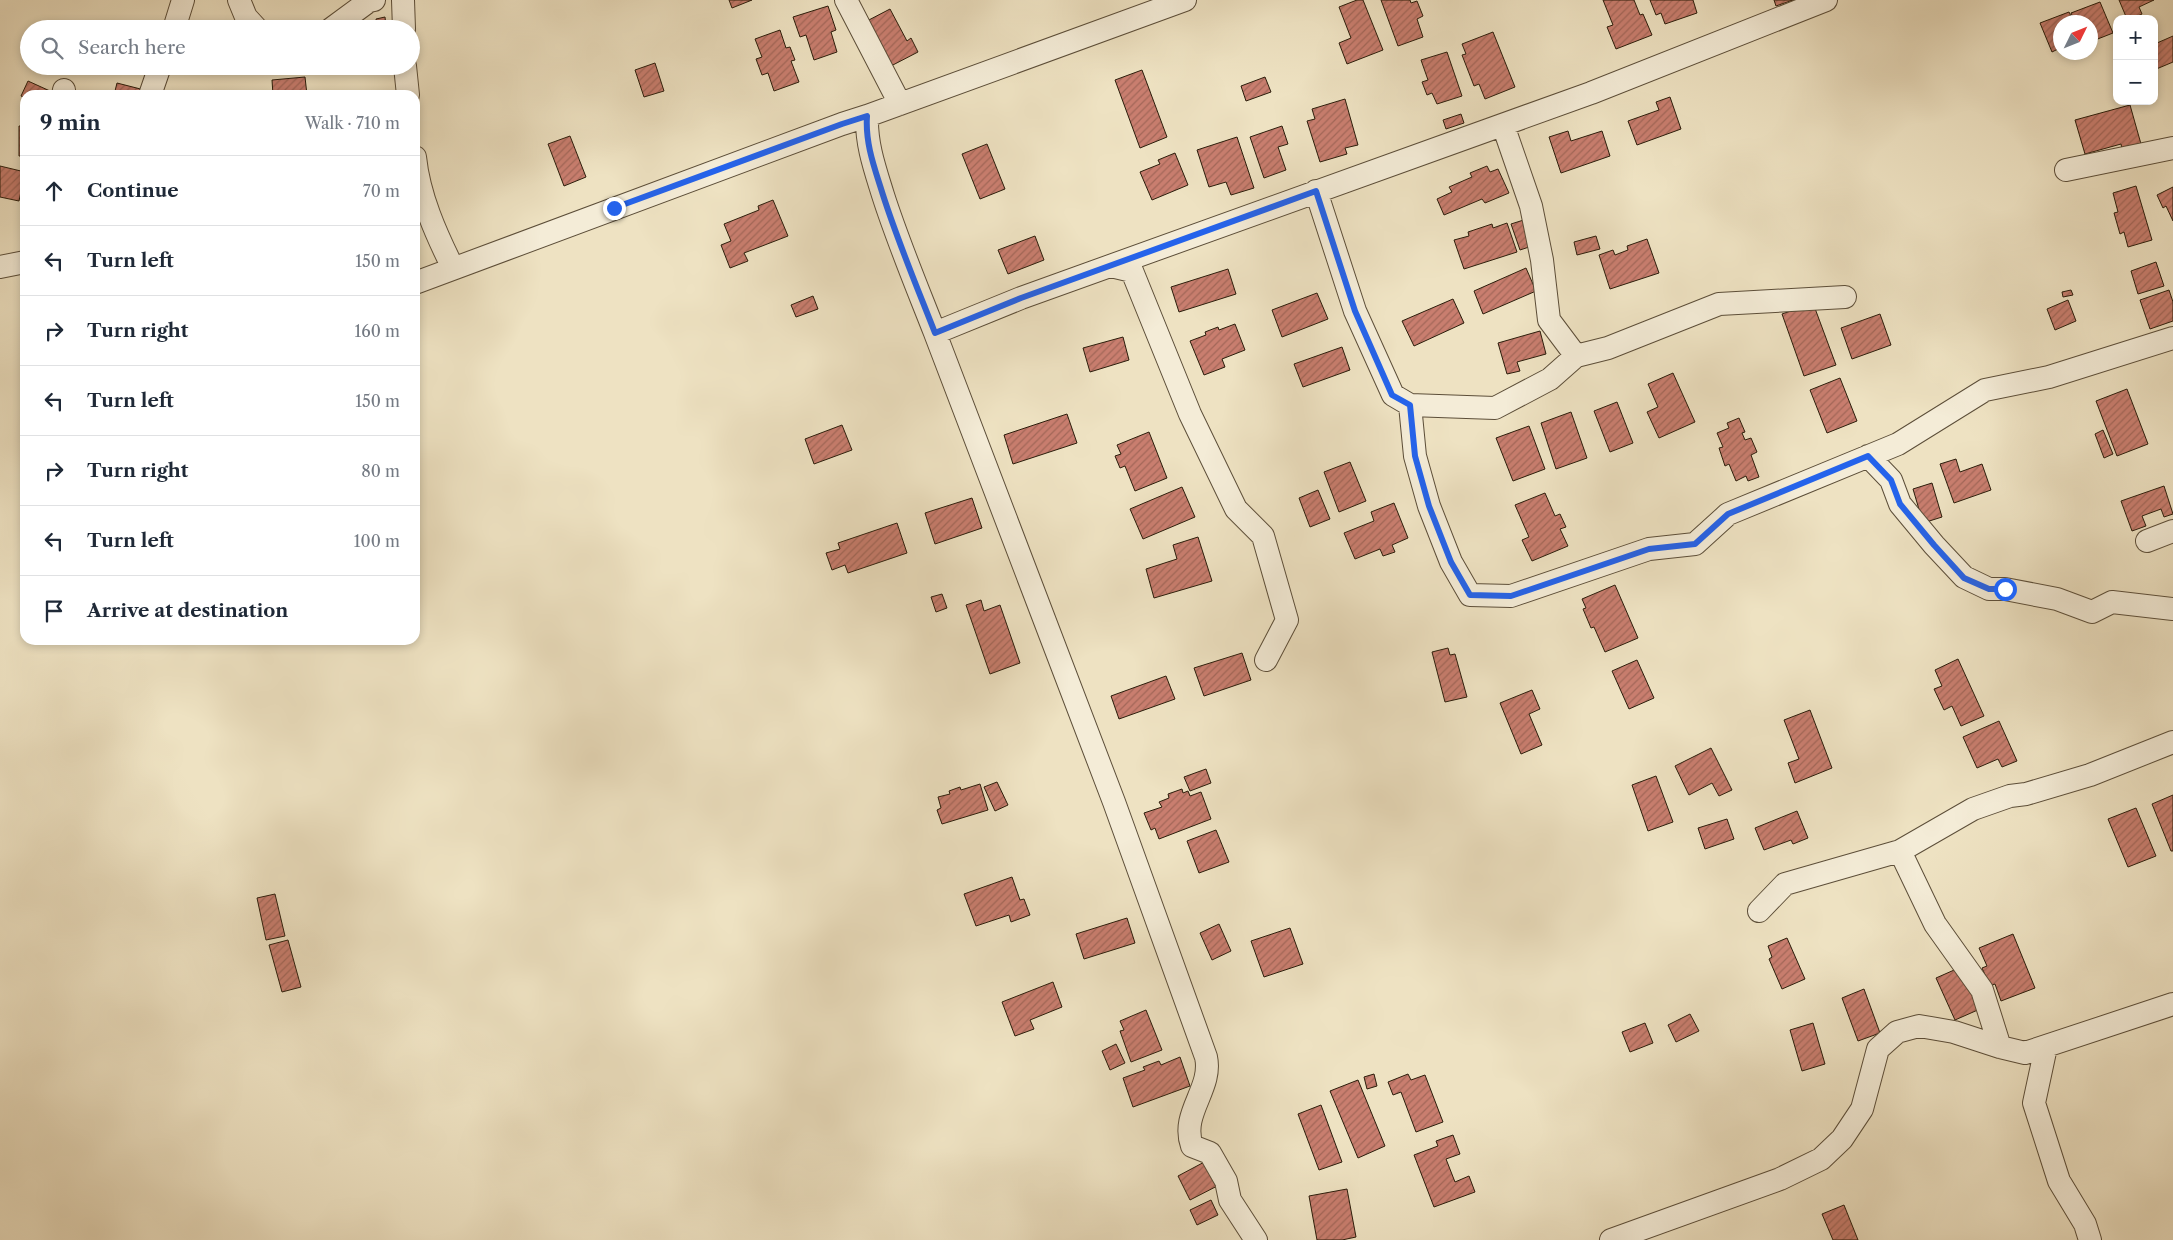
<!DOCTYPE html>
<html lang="en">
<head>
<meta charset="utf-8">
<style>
  body { margin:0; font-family:"Libre Caslon Text",serif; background:#f2f2f3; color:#1f2937 }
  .controls { position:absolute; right:15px; top:15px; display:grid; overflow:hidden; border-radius:10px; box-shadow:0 2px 8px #0003 }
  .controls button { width:45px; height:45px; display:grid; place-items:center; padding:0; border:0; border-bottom:1px solid #e0e1e3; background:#fff; color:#1f2937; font:25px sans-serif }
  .compass { position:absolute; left:2053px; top:15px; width:45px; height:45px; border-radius:50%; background:#fff; box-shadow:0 2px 8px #0003; rotate:47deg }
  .stop { position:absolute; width:15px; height:15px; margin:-11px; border:4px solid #2563eb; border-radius:50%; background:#fff }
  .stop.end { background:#2563eb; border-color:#fff; box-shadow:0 1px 5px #0008 }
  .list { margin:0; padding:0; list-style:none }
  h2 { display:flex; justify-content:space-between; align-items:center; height:65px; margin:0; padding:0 20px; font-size:21px }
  h2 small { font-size:16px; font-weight:400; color:#747a83 }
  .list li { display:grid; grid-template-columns:32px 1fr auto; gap:15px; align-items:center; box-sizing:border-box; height:70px; padding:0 20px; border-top:1px solid #e0e1e3 }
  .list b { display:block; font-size:19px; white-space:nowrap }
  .list em { font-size:16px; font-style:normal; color:#747a83 }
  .icon { flex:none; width:28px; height:28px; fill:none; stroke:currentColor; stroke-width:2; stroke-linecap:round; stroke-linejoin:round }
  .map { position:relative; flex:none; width:2173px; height:1240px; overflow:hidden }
  .search { position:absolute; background:#fff; box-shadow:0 2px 8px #0003; left:20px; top:20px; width:400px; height:55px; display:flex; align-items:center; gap:12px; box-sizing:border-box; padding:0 18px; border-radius:28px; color:#747a83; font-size:19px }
  .panel { position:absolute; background:#fff; box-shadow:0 2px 8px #0003; left:20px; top:90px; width:400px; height:555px; border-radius:15px }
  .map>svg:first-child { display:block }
  .building { fill:url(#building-hatch); stroke:#2b1d0b }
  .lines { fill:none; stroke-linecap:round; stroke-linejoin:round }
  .minor-casing { stroke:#5c4e39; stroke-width:24 }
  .minor { stroke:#f4ecd7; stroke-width:22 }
  .route { stroke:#2563eb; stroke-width:6 }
</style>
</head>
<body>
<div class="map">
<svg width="2173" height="1240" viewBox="0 0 2173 1240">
  <defs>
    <pattern id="building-hatch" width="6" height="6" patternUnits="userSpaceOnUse" patternTransform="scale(1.25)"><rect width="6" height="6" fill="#c97e6f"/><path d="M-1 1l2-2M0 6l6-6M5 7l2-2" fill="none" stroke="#a36759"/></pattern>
  </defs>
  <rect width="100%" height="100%" fill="#eee2c2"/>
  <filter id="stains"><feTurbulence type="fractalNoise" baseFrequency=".004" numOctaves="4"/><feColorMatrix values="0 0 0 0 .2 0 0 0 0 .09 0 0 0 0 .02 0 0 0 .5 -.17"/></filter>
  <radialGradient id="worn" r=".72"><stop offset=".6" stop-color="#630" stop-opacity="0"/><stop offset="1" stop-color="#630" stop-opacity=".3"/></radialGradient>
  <path class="building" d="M729,0H752L732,8Z
    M1357,0H1363L1383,50L1347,64L1339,43L1351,38L1339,7Z
    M1381,0H1410L1411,3L1417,1L1423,16L1417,19L1423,37L1398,46Z
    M1603,0H1634L1640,15L1643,14L1652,35L1616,49L1607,27L1613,25Z
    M1650,0H1693L1697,13L1665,24L1661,13L1656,15Z
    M1774,0H1793L1776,6Z
    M2119,0H2154L2139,7L2142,14L2131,19H2127Z
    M2100,2L2113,33L2090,42V22H2075L2071,13Z
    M828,6L836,30L831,32L837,52L814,60L806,35L800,37L793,17Z
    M890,9L907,41L911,38L918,52L889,67L865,22Z
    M2069,12L2074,22H2060V48L2052,52L2040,23Z
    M385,17L386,26L377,27L376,19Z
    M780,30L786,48L790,47L795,60L791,61L799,82L774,91L768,73L762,75L756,59L762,57L755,39Z
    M1493,32L1515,87L1485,99L1479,84L1474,86L1462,55L1466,54L1462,44Z
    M2173,36V62L2154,70V37L2157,43Z
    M1447,52L1462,96L1437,104L1432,93L1427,95L1422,82L1428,80L1421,60Z
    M655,63L664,91L644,97L635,70Z
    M1142,70L1167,137L1140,148L1115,80Z
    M305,77L307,95H273L272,80Z
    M1265,77L1271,92L1246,101L1241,86Z
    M28,81L50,91L49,95H25V98L21,96Z
    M117,83L164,95H114Z
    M1670,97L1681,129L1637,145L1628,121L1659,110L1656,102Z
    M1345,99L1358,145L1345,148L1347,154L1320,162L1307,121L1315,119L1312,109Z
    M2130,105L2141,144L2122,149L2121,144L2085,154L2075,120Z
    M1461,114L1464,123L1446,129L1443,120Z
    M19,126H25V156H19Z
    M1282,126L1288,144L1278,147L1286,170L1264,178L1250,137Z
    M1568,131L1571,141L1602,131L1610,156L1561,173L1549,137Z
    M570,136L586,177L564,186L548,144Z
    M1237,137L1254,188L1231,195L1226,182L1209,187L1197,150Z
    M987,144L1005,189L980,199L962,154Z
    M1175,153L1188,185L1152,200L1140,172L1160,164L1158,160Z
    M0,166L25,172L19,201L0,197Z
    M1487,166L1490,172L1498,169L1509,193L1485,203L1482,199L1444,215L1437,199L1452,192L1449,187L1472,177L1470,173Z
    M2136,186L2152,240L2128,247L2124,232L2120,234L2114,213L2118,212L2113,193Z
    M2173,187V221L2166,206L2163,208L2157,195Z
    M773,200L788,236L744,253L748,261L730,268L721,245L731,241L724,224L759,210L758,206Z
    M1530,218L1538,244L1520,250L1511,224Z
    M1507,223L1517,252L1464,269L1454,240L1469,236L1468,232L1492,224L1493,228Z
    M1035,236L1044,260L1008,274L998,250Z
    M1596,236L1600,249L1577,255L1574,242Z
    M1647,239L1659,273L1610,289L1599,255L1613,250L1615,255L1628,250L1627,246Z
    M2156,262L2164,286L2138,294L2131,271Z
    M1526,268L1536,291L1483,314L1474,291Z
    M1228,269L1236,294L1179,312L1171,287Z
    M2071,290L2073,295L2063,297L2062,292Z
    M2169,290L2173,302V321L2150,329L2140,300Z
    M1317,293L1328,319L1282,337L1272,310Z
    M813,296L818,309L796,317L791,305Z
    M1453,299L1464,323L1414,346L1402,321Z
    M2068,300L2076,321L2055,330L2047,309Z
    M1813,303L1836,365L1804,376L1782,314Z
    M1880,314L1891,345L1852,359L1841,328Z
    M1235,324L1245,350L1222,359L1225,367L1204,375L1190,341L1206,335L1205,332L1218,327L1219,330Z
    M1540,331L1546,354L1517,362L1520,371L1507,374L1498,343Z
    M1123,337L1129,360L1090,372L1083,348Z
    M1342,347L1350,370L1303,387L1294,364Z
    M1673,373L1695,422L1659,438L1647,412L1658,407L1648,384Z
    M1840,378L1857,421L1827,433L1810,390Z
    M2127,389L2148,444L2117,456L2096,401Z
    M1617,402L1633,443L1610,452L1594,411Z
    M1571,412L1587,458L1556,469L1541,423Z
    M1067,414L1077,443L1013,464L1004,435Z
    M1739,418L1745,432L1742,433L1745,440L1751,438L1757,452L1751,455L1759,477L1748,481L1746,476L1736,481L1729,464L1725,466L1719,448L1723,447L1717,433L1729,428L1727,423Z
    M842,425L852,450L814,464L805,439Z
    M1529,426L1545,469L1513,481L1496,438Z
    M2103,430L2113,454L2104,458L2095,434Z
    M1149,432L1167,478L1135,491L1125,466L1120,468L1115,456L1121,454L1117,445Z
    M1956,459L1960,472L1982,464L1991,490L1954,503L1940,464Z
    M1350,462L1366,501L1339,512L1324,472Z
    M1932,483L1942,517L1923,523L1913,489Z
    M2164,486L2173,514L2164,517L2161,509L2142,516L2146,526L2132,531L2121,501Z
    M1182,487L1195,517L1143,539L1130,509Z
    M1318,490L1330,519L1310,527L1299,498Z
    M1545,493L1555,516L1560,514L1566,527L1560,529L1568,546L1532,561L1522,540L1529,537L1515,505Z
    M972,498L982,528L935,544L925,513Z
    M1394,503L1408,538L1392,545L1395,552L1383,556L1380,549L1355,559L1344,533L1374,521L1371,512Z
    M897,523L907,553L848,573L845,565L832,570L826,553L840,549L838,543Z
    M1198,537L1212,581L1154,598L1146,569L1177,559L1173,545Z
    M1615,585L1638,638L1605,652L1594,627L1591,628L1583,609L1586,608L1582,599Z
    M942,594L947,608L936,612L931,597Z
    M981,600L984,611L1000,605L1020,663L990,674L966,605Z
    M1448,648L1450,655L1455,654L1467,697L1445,702L1432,652Z
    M1242,653L1251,680L1204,696L1194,668Z
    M1958,659L1984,716L1961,726L1952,706L1944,710L1934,689L1942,686L1935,670Z
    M1637,660L1654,698L1629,709L1612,671Z
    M1166,676L1175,699L1119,719L1111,696Z
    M1532,690L1540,709L1529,714L1542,745L1521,754L1500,703Z
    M1810,710L1832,768L1795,783L1788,763L1799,759L1784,720Z
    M1999,721L2017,761L2002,767L1998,759L1977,768L1963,737Z
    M1711,748L1732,790L1719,796L1712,783L1689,795L1675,766Z
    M1206,769L1211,783L1190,791L1184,777Z
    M1656,776L1673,822L1648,831L1632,785Z
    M997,782L1008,805L995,811L984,787Z
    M980,784L988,810L942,824L937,810L941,808L938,797L950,794L949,791L960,787L961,790Z
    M1182,789L1183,793L1188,791L1190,796L1201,792L1211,819L1159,839L1155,828L1151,830L1144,813L1162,807L1159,802L1169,798L1168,794Z
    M2173,795V851H2171L2152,804Z
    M2136,808L2156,856L2128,867L2108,819Z
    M1797,811L1808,838L1793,844L1791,840L1764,850L1755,828Z
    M1727,819L1734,839L1705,849L1698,828Z
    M1216,830L1229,862L1199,873L1187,841Z
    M1012,877L1020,900L1024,899L1030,915L1011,922L1009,915L976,926L964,894Z
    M275,894L285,936L266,940L257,898Z
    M1127,918L1135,943L1084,959L1076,934Z
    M1219,924L1231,951L1212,960L1200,933Z
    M1290,928L1303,964L1264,977L1251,941Z
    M2013,934L2035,988L2001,1001L1995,984L1990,986L1982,968L1987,966L1979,948Z
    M1787,938L1805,979L1782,989L1769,959L1772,957L1768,946Z
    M288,940L301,987L282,992L269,945Z
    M1961,967L1980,1009L1955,1020L1936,978Z
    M1053,982L1062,1007L1030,1020L1034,1029L1015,1036L1002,1002Z
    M1864,989L1880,1033L1858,1041L1842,998Z
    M1146,1010L1162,1050L1131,1062L1120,1031L1124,1030L1120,1021Z
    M1690,1014L1699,1031L1676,1042L1668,1025Z
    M1645,1023L1653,1043L1630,1052L1622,1032Z
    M1813,1023L1825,1064L1802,1071L1790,1030Z
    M1116,1044L1125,1063L1110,1070L1102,1051Z
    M1180,1057L1190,1086L1133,1107L1123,1078L1145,1070L1143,1067L1159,1061L1161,1065Z
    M1374,1074L1377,1086L1367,1089L1364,1077Z
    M1408,1074L1411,1080L1425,1075L1443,1122L1416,1132L1401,1092L1393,1095L1388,1082Z
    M1358,1080L1385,1146L1358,1158L1330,1091Z
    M1321,1105L1342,1162L1319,1170L1298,1114Z
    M1453,1135L1460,1154L1446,1159L1455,1182L1469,1176L1475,1192L1434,1207L1414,1155L1438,1146L1436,1141Z
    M1210,1159L1223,1183L1190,1200L1178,1176Z
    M1347,1189L1356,1237L1342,1240H1317L1309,1196Z
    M1211,1200L1218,1215L1197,1225L1190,1210Z
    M1844,1205L1858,1240H1833L1822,1214Z"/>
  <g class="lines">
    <g class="minor-casing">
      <path id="minor" d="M239,0L246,17L257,29
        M403,0L404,29
        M846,0L900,104
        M174,29L183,0
        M331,29L369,1L374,0
        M405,66L408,95
        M63,95L64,90
        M150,95L160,66
        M867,116C866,144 875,169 883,195C898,242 917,287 935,333L1021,298L1591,93L1826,0
        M1503,125L1531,206L1542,260L1549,320L1576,356
        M415,157C419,196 436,234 453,268
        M2066,170L2173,148
        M1316,191L1355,311L1393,395L1410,405L1495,408L1550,379L1576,356L1608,348L1719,304L1845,297
        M1111,266L1132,271L1190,414L1236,509L1263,536L1287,620L1266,660
        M0,267L25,262
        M415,283L842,124L867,116L1185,0
        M935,333L1114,802L1206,1057C1213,1089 1180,1113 1192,1146L1210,1153L1226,1181L1230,1200L1256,1240
        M1410,405L1415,456L1429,506L1451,562L1470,595L1511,596L1649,549L1695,544L1728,514L1898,444L1985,390L2049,377L2173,338
        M1868,456L1891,480L1900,504L1934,545L1964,577L1989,589H2005L2057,599L2092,612L2112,602L2173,609
        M2147,541L2173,531
        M1759,911L1785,884L1900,851
        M2000,1047L1982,990L1935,924L1900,851L1973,809L2010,796L2026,794L2090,775L2173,742
        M2046,1047L2034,1103L2059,1181L2085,1224L2090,1240
        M1611,1240L1780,1179L1821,1159L1842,1139L1862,1109L1878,1049L1897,1032L1919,1026L1954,1032L2000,1047L2025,1053L2173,1004"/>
    </g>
    <use href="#minor" class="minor"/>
  </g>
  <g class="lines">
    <path class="route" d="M614,208L842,124L867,116C865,144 875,169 883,195C898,242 917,287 935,333L1021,298L1316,191L1355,311L1392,395L1410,405L1415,456L1429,506L1451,562L1470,595L1511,596L1649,549L1695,544L1728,514L1868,456L1891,480L1900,504L1934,545L1964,578L1989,589H2005"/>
  </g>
  <rect width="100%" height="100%" filter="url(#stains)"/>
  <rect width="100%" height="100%" fill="url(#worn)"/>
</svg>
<div class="controls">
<button>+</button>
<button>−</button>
</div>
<svg class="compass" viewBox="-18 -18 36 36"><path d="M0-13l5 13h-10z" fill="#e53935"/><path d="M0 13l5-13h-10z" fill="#747a83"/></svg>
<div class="stop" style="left:2005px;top:589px"></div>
<div class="stop end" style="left:614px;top:208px"></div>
<div class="search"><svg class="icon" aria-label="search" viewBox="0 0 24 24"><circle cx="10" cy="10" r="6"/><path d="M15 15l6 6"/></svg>Search here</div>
<section class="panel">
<h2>9 min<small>Walk · 710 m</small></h2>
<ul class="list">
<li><svg class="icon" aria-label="ahead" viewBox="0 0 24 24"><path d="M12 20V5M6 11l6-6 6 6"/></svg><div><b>Continue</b></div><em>70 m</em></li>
<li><svg class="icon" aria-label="left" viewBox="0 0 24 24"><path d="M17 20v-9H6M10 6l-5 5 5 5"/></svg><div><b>Turn left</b></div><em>150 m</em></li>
<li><svg class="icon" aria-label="right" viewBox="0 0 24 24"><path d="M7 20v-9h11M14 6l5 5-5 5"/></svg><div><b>Turn right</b></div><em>160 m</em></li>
<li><svg class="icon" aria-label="left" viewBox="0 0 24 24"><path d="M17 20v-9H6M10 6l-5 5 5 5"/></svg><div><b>Turn left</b></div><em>150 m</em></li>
<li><svg class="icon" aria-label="right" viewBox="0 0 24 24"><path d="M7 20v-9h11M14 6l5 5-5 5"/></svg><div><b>Turn right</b></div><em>80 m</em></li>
<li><svg class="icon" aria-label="left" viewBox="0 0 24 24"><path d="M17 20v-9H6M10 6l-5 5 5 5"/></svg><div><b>Turn left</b></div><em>100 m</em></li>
<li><svg class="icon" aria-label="arrive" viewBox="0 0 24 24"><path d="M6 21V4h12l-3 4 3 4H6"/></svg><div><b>Arrive at destination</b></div></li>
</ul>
</section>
</div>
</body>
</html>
